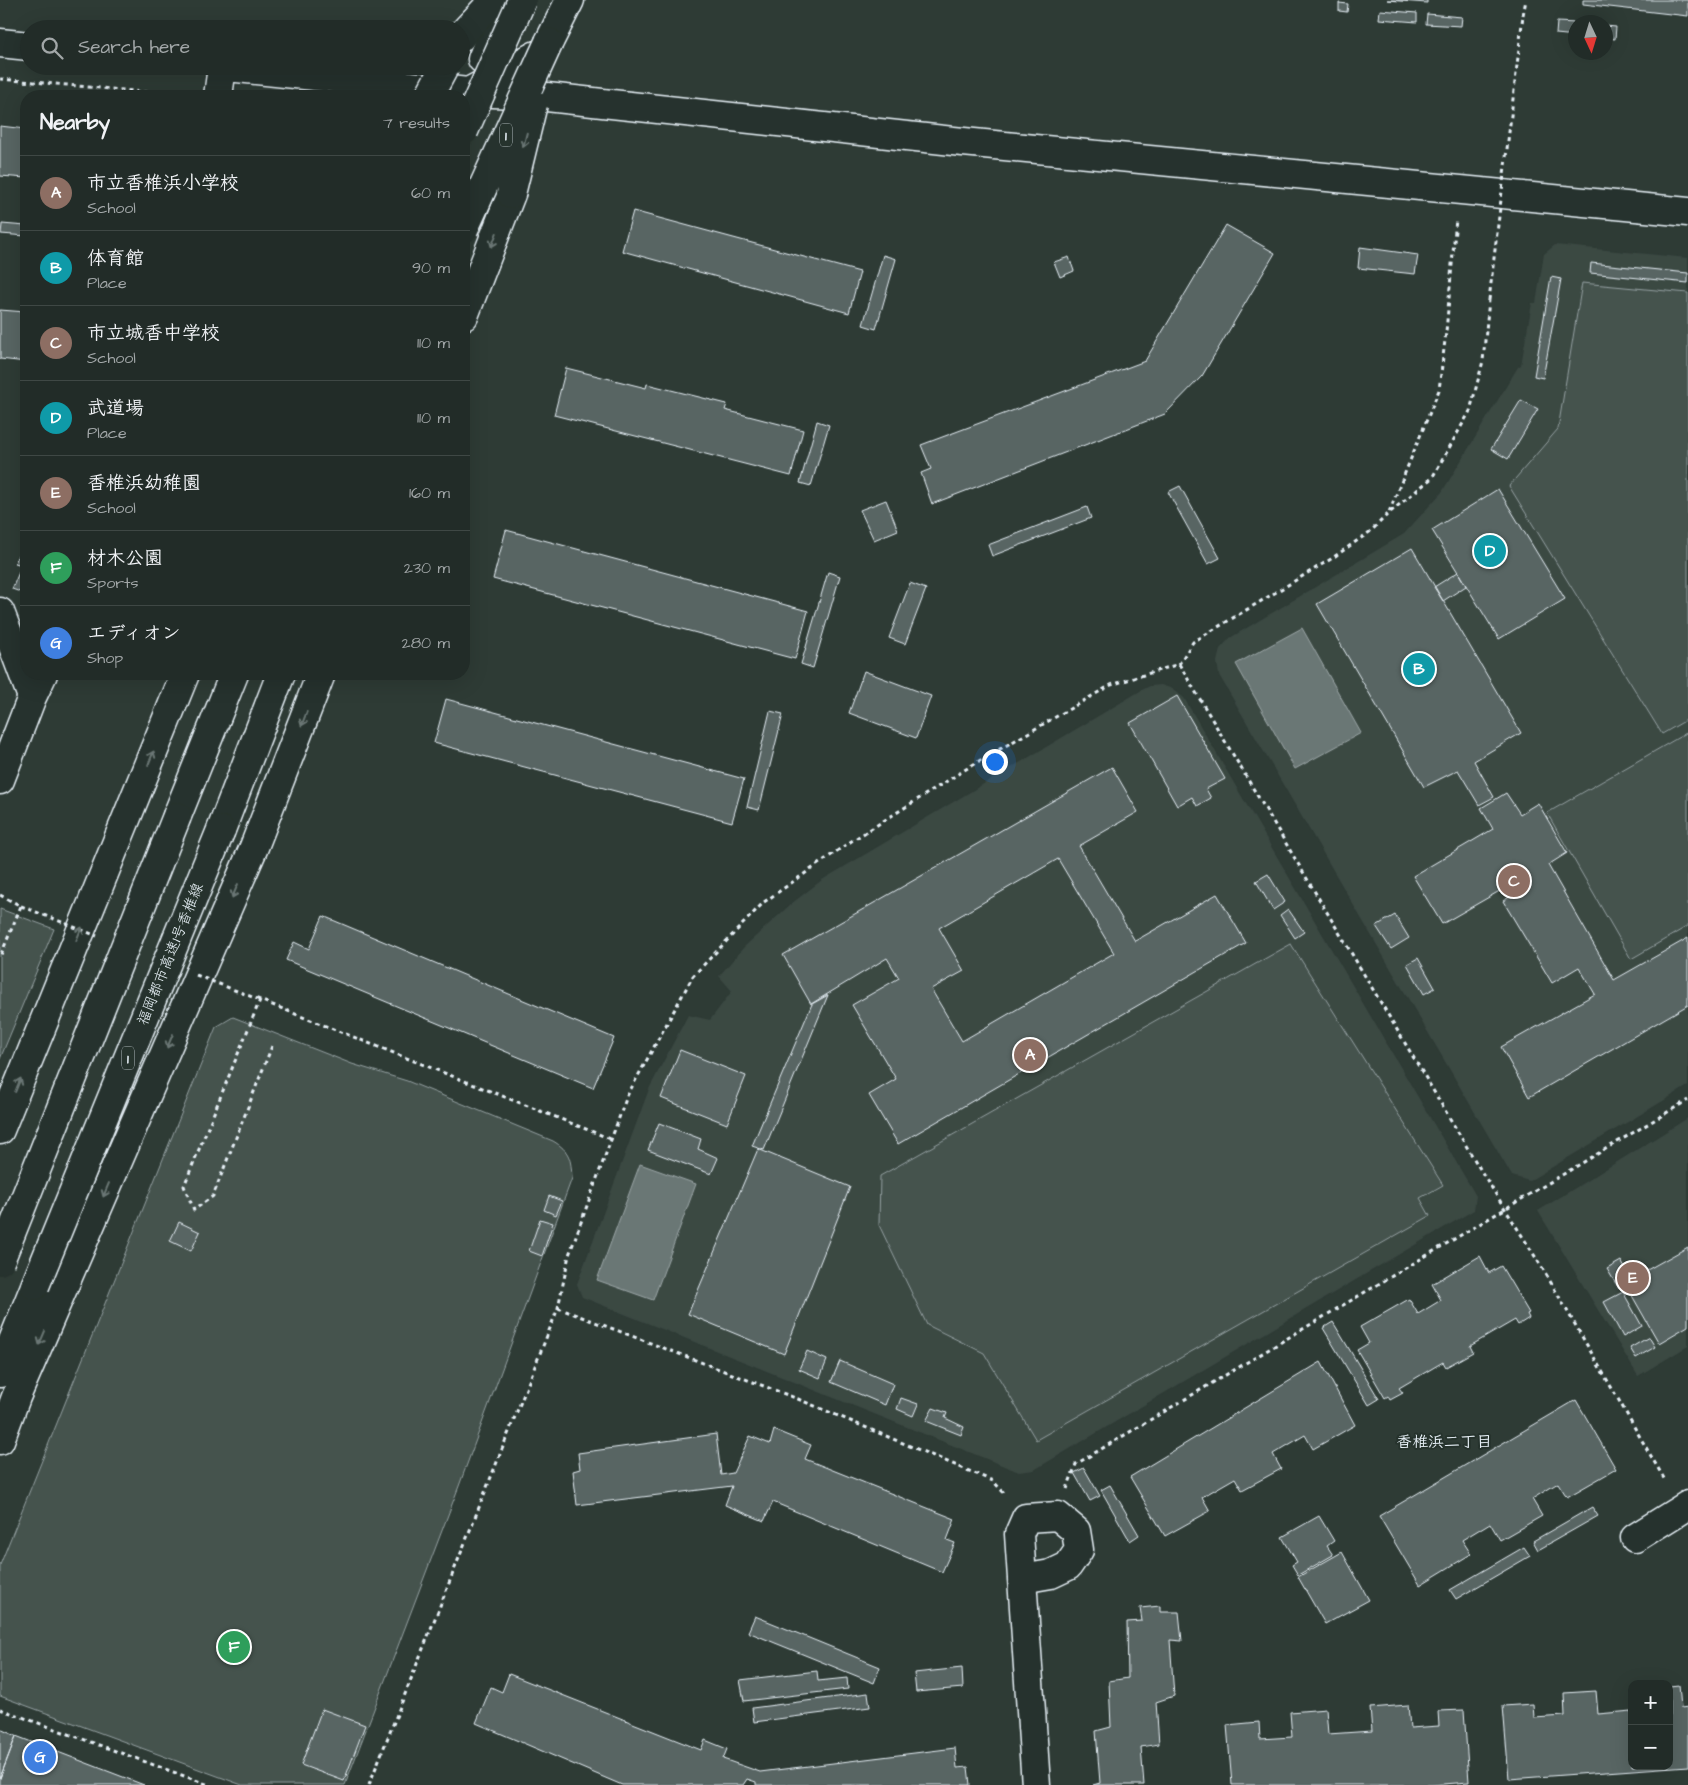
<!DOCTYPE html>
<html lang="en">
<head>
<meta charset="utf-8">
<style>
  body { margin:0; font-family:"Architects Daughter","Klee One",sans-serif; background:#2e3834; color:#f1f3f6 }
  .controls { position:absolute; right:15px; bottom:15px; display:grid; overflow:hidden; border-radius:10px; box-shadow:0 5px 20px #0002 }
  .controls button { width:45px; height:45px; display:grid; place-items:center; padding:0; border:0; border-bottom:1px solid #3f4845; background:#222c28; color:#f1f3f6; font:25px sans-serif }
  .compass { position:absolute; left:1568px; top:15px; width:45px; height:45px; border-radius:50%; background:#222c28; box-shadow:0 5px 20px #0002; rotate:176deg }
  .you { position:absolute; left:994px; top:761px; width:18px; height:18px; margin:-12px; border:4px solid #fff; border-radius:50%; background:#1a73e8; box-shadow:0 0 0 8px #1a73e833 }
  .badge { display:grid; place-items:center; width:32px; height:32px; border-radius:50%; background:#d6ab8b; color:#fff; font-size:16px; font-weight:700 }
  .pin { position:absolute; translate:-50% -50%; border:2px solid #fff; box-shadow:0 1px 5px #0006 }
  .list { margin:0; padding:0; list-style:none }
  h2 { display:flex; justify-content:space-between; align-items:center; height:65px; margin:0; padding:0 20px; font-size:21px }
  h2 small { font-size:16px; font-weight:400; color:#a2a7a8 }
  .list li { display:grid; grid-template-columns:32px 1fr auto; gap:15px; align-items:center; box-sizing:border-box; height:75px; padding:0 20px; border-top:1px solid #3f4845 }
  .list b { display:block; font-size:19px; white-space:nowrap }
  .list p { margin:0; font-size:16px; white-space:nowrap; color:#a2a7a8 }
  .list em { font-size:16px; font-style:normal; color:#a2a7a8 }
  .icon { flex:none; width:28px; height:28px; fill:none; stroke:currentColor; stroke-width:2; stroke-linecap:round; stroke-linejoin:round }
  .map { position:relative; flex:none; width:1688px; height:1785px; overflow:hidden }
  .search { position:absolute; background:#222c28; box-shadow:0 5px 20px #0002; left:20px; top:20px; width:450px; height:55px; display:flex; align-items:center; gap:12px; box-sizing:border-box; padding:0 18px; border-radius:28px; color:#a2a7a8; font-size:19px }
  .panel { position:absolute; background:#222c28; box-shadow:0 5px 20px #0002; left:20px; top:90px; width:450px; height:590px; border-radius:20px }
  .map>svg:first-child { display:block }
  .built { fill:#3b4843 }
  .green { fill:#45524e; stroke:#96a2a3 }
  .water { fill:#6b7775; stroke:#9da8a9 }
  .building { fill:#596563; stroke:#e8f1f8; fill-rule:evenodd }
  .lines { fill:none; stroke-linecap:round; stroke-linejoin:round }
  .minor-casing { stroke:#e8f1f8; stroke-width:31 }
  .highway-casing { stroke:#e8f1f8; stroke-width:31 }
  .path { stroke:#e8f1f8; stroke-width:3; stroke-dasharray:4 4; stroke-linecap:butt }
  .minor { stroke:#26332d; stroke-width:28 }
  .highway { stroke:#26332d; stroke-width:28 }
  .highway-bridge-casing { stroke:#e8f1f8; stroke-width:31; stroke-linecap:butt }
  .path-bridge { stroke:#e8f1f8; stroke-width:3; stroke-dasharray:4 4; stroke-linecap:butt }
  .highway-bridge { stroke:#26332d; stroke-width:28 }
  .oneway { stroke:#6a7674 }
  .labels { text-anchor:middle; stroke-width:4; stroke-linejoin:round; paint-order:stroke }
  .shield { fill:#26332d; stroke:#aeb8bb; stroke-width:1 }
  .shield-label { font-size:14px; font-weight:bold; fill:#e8f1f8 }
  .street-label { font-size:15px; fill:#e8f1f8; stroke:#26332d }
  .neighbourhood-label { font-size:16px; font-weight:bold; fill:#e8f1f8; stroke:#26332d }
</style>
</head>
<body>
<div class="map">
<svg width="1688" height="1785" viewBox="0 0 1688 1785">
  <rect width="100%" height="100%" fill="#2e3b35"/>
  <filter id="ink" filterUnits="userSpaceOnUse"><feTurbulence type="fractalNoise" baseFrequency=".02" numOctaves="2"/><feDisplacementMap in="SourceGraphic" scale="10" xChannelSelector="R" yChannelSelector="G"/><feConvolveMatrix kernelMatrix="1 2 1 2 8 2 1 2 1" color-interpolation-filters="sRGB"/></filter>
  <g filter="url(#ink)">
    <path class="built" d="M1555,245L1688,258V1086L1529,1181L1512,1176L1219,675L1217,662L1220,649L1230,638L1404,534L1442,492L1518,367L1521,365L1532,303H1536L1544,254Z
      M1161,685L1173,689L1184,698L1476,1196L1474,1210L1034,1470L1019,1472L582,1297L577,1284L649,1089L688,1015L710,1020L732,991L719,976L744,947L791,904L822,880L1142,690L1150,686Z
      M1688,1118V1346L1638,1376L1538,1211Z"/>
    <path class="green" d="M1582,283L1688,293V719L1662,734L1509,486L1558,429Z
      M1688,732V926L1631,959L1547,813Z
      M0,909L54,929L0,1059Z
      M1291,944L1443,1185L1420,1198L1430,1216L1036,1440L984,1353L927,1325L879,1225L880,1176Z
      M233,1017L352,1064L407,1081L553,1141C570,1151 571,1159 572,1178L459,1486L345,1785H242L0,1696V1565L216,1027Z"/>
    <path class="water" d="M1302,628L1361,733L1295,769L1236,664Z
      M640,1164L696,1184L653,1300L597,1280Z"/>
    <path class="building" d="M1387,0H1427V3Z
      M1583,0H1688V16L1583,4Z
      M1339,3L1348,4L1347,12L1339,11Z
      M1380,10L1417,13V22L1379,19Z
      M1427,14L1462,17L1461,26L1426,24Z
      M1557,22L1576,23V36L1556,34Z
      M1606,26L1616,27L1615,39L1606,38Z
      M0,126L26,129V178L0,176Z
      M633,211L860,272L849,313L622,251Z
      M2,224L26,226V236L1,234Z
      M1226,225L1275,253L1202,376L1165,414L932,504L921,473L931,469L921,445L1145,361Z
      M1360,247L1418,255L1415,274L1358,268Z
      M883,255L896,259L876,329L863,325Z
      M1069,257L1074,271L1060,277L1054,262Z
      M1591,263L1688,273V283L1590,273Z
      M1551,277L1561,279L1543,378L1534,376Z
      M0,310L26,312V362L0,359Z
      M566,368L646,388L647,384L727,404L725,410L803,430L791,476L554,415Z
      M1521,400L1538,409L1508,459L1491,449Z
      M817,421L829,425L811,486L800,483Z
      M1180,486L1220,558L1208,564L1168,492Z
      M1498,489L1565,599L1499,639L1432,530Z
      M886,500L898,530L874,540L860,510Z
      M1087,507L1091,518L992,556L988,545Z
      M506,530L808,611L795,659L493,579Z
      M24,542L26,543V594L12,589L22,565L15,563Z
      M1412,548L1521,733L1474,761L1494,797L1479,805L1458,770L1424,787L1317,604Z
      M828,572L840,576L813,668L801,664Z
      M1458,572L1466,586L1443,601L1434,587Z
      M910,583L926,589L905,644L889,638Z
      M864,671L931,696L916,738L849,713Z
      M1177,696L1225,779L1206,789L1211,798L1197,806L1192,797L1177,806L1130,723Z
      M446,699L744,779L732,822L434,743Z
      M770,711L783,714L759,810L747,807Z
      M1112,767L1138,812L1079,846L1135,941L1217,894L1246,943L898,1144L869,1095L896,1079L852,1005L899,978L887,958L811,1004L783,955ZM1058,859L1114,953L962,1041L931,989L964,971L939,928Z
      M1506,793L1520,814L1538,803L1567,853L1548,865L1614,980L1688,938V1005L1529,1097L1501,1047L1595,994L1579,967L1552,983L1503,901L1529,885L1524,877L1442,924L1413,876L1493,829L1481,808Z
      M1268,874L1285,902L1273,910L1256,881Z
      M1288,909L1304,932L1295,938L1280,915Z
      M1395,915L1409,938L1391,949L1376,926Z
      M323,916L614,1038L593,1088L286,960L294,942L309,949Z
      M1418,958L1435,988L1424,994L1407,964Z
      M828,995L764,1150L752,1146L812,1004Z
      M680,1050L746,1076L727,1124L661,1098Z
      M659,1123L701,1139L698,1149L718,1158L711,1174L648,1150Z
      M758,1149L850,1187L784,1354L688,1314Z
      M549,1196L562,1201L556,1215L544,1210Z
      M540,1219L553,1223L542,1256L529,1251Z
      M179,1222L200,1232L191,1251L170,1241Z
      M1688,1247V1326L1659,1343L1626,1285L1619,1289L1607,1269L1621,1261L1631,1279Z
      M1480,1256L1489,1273L1501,1266L1529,1313L1527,1314L1529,1318L1518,1325L1515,1320L1470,1346L1473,1352L1446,1367L1443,1362L1399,1388L1403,1393L1390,1400L1388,1396L1385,1398L1357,1350L1369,1343L1360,1327L1409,1299L1418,1314L1441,1300L1432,1284Z
      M1623,1292L1642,1326L1623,1337L1604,1302Z
      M1333,1322L1379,1399L1369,1405L1323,1328Z
      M1649,1337L1655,1347L1636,1358L1630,1348Z
      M807,1351L827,1360L820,1378L799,1369Z
      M840,1361L893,1384L885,1405L831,1382Z
      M1321,1362L1355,1425L1313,1449L1305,1435L1273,1454L1281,1469L1242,1490L1235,1478L1202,1497L1210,1511L1165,1536L1130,1477Z
      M901,1398L918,1404L913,1416L897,1409Z
      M1576,1400L1616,1469L1567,1497L1558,1483L1532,1499L1542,1516L1500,1540L1490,1523L1462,1540L1471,1554L1420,1585L1379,1516Z
      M933,1408L947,1413L945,1418L964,1427L961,1435L926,1421Z
      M774,1430L811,1445L805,1459L955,1519L947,1540L955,1543L942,1572L773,1502L764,1521L725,1505L732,1486L577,1505L573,1471L580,1469L578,1453L716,1434L721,1475L733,1473L750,1436L770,1444Z
      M1084,1468L1100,1496L1090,1501L1074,1473Z
      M1110,1485L1139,1535L1130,1541L1101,1490Z
      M1592,1507L1598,1516L1538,1550L1533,1541Z
      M1319,1516L1334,1541L1327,1546L1333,1555L1298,1575L1292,1565L1297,1562L1282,1537Z
      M1524,1547L1530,1556L1456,1599L1450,1590Z
      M1342,1552L1369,1600L1325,1624L1298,1577Z
      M1160,1606V1612H1179L1182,1641L1170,1640L1174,1696L1156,1702L1159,1744L1141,1747L1144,1785H1093L1100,1783L1096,1731L1111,1727L1109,1681L1128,1678L1127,1622L1142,1621L1140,1608Z
      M755,1616L880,1667L874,1683L748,1632Z
      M962,1668L963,1688L916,1692L914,1673Z
      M817,1671L818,1681L847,1678L848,1689L744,1701L740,1680Z
      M509,1674L701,1750L705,1740L727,1749L723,1759L760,1772L955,1748L957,1768L968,1767L970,1785H756V1782L747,1779L743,1785H622L476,1723L491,1687L502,1692Z
      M1679,1685L1681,1708L1688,1707V1766L1509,1779L1503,1706L1533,1704L1534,1718L1565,1716L1564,1693L1596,1691L1598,1714L1632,1711V1766H1669V1686Z
      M868,1693L870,1707L754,1722L752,1708Z
      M1408,1705L1410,1728L1439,1726L1438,1711L1464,1710L1469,1782L1431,1785H1232L1227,1725L1259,1722L1260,1739L1292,1737L1290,1712L1326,1709L1328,1734L1372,1731L1370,1708Z
      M322,1709L365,1725L344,1781L301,1765Z
      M0,1729L16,1736L0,1778Z
      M16,1736L144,1785H0V1778Z"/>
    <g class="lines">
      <g class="minor-casing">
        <path id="minor" d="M0,43L29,46
          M482,59L506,0
          M218,66L468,92L519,94L953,141L1688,212
          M472,90L536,55
          M218,96L222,67
          M0,612L32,697
          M0,780L32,697L43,674
          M1635,1538L1688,1505
          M1022,1579L1051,1574L1068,1566L1079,1550L1076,1531L1058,1516L1026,1518L1019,1534L1036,1785"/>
      </g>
      <g class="highway-casing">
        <path id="highway" d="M461,37L464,32L494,0
          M549,42L570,0
          M464,316L511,194
          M177,816L234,674
          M221,830L281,674
          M0,1130L185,674
          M0,1373L35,1286
          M0,1440L16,1397L254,847L321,674"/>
      </g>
      <path class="path" d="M1523,15L1526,0
        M0,79L189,96
        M1389,512L1439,390L1446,332L1456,219
        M1179,664L1483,1174L1543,1269L1666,1482
        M0,895L21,906L0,957
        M272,1046L213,1196L194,1210L184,1186L260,1000L611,1139
        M558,1308L798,1399L993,1481L1006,1495
        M1067,1489L1076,1464L1688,1100
        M0,1709L209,1785
        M369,1785L558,1308L569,1255L627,1096L693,976L764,902L850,842L974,764L1111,685L1179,664L1193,642L1331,559L1371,531L1389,513L1432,478L1470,411L1483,361L1489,300"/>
      <use href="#minor" class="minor"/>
      <use href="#highway" class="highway"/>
      <g class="highway-bridge-casing">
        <path id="highway-bridge" d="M429,96L445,66
          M464,131L522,0
          M511,194L533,104
          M464,229L549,42
          M0,1261L177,816
          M35,1286L221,830"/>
      </g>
      <path class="path-bridge" d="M1489,300L1523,15
        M21,906L97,936
        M196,975L260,1000"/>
      <use href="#highway-bridge" class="highway-bridge"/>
    </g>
    <defs><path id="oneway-shaft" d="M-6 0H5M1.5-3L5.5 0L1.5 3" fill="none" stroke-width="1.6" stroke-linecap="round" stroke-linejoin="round" transform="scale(1.25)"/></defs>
    <g class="oneway">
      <use href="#oneway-shaft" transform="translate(525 140) rotate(104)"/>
      <use href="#oneway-shaft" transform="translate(494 240) rotate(111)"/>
      <use href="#oneway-shaft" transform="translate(304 719) rotate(111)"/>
      <use href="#oneway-shaft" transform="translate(151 758) rotate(-68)"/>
      <use href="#oneway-shaft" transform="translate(235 891) rotate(113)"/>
      <use href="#oneway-shaft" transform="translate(79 934) rotate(-68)"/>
      <use href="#oneway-shaft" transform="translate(170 1041) rotate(113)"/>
      <use href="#oneway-shaft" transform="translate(18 1085) rotate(-68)"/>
      <use href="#oneway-shaft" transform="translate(106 1190) rotate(113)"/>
      <use href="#oneway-shaft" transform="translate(42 1338) rotate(113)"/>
    </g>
  </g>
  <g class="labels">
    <g class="shield">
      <rect x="500" y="123.5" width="12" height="23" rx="4"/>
      <rect x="122" y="1046.5" width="12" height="23" rx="4"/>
    </g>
    <g class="shield-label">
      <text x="506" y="140">1</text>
      <text x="128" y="1063">1</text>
    </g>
    <g class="street-label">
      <text transform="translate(170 954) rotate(-68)" y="5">福岡都市高速1号香椎線</text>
    </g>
    <g class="neighbourhood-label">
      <text x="1444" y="1447">香椎浜二丁目</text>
    </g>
  </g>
</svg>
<div class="controls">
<button>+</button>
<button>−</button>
</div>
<svg class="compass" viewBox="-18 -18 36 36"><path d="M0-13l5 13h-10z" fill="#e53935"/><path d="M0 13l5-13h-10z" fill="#a2a7a8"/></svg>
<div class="you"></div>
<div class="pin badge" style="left:1030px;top:1055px;background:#8d6e63">A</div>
<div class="pin badge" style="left:1419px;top:669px;background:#0f9aa8">B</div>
<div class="pin badge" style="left:1514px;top:881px;background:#8d6e63">C</div>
<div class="pin badge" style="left:1490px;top:551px;background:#0f9aa8">D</div>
<div class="pin badge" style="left:1633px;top:1278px;background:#8d6e63">E</div>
<div class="pin badge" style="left:234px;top:1647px;background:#2e9e5b">F</div>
<div class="pin badge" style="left:40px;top:1757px;background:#3f7fe0">G</div>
<div class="search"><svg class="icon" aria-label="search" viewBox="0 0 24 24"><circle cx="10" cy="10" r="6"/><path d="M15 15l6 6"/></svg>Search here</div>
<section class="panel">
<h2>Nearby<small>7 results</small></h2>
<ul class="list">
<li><span class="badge" style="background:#8d6e63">A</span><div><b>市立香椎浜小学校</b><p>School</p></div><em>60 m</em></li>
<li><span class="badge" style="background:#0f9aa8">B</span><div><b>体育館</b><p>Place</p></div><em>90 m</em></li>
<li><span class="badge" style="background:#8d6e63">C</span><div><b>市立城香中学校</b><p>School</p></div><em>110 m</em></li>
<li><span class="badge" style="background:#0f9aa8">D</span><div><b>武道場</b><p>Place</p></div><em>110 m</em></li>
<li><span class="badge" style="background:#8d6e63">E</span><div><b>香椎浜幼稚園</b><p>School</p></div><em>160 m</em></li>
<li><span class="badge" style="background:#2e9e5b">F</span><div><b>材木公園</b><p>Sports</p></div><em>230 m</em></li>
<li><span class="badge" style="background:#3f7fe0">G</span><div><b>エディオン</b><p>Shop</p></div><em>280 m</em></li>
</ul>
</section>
</div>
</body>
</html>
